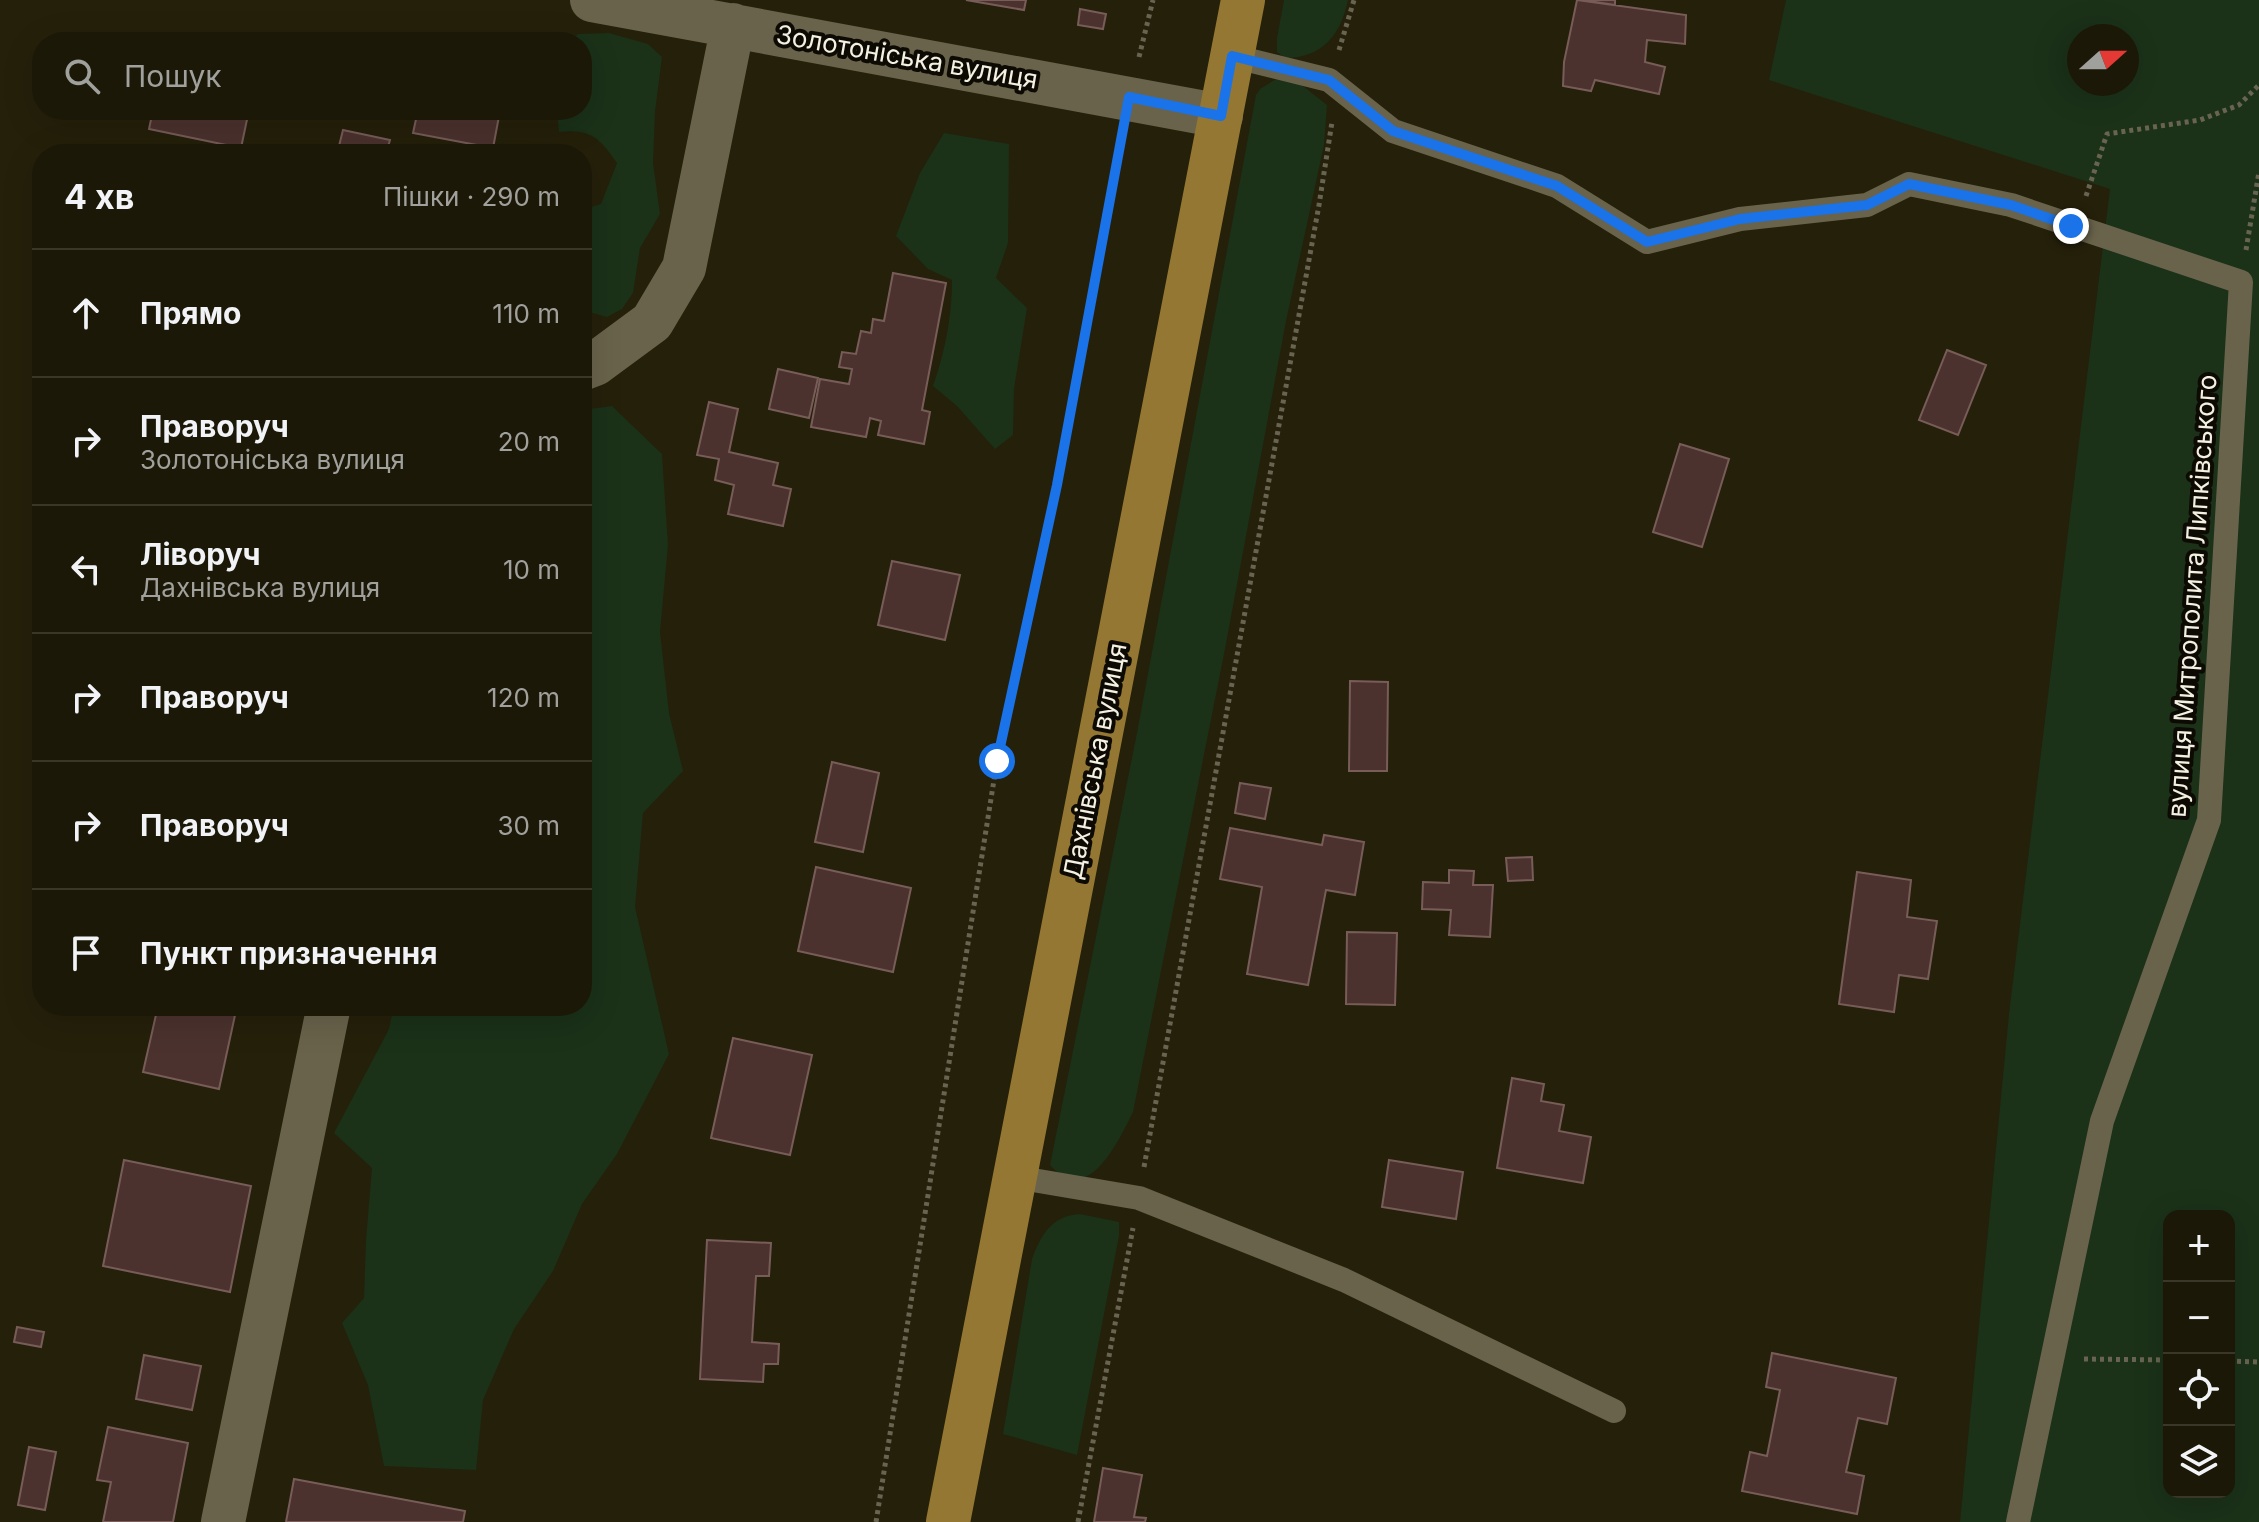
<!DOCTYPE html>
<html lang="uk">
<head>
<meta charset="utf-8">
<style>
  body { margin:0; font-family:Inter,sans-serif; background:#252112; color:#f1f3f6 }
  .controls { position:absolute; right:24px; bottom:24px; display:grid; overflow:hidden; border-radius:16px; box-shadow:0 8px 32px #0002 }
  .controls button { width:72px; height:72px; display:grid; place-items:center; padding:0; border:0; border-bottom:2px solid #3a3729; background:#1c1808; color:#f1f3f6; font:40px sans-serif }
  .compass { position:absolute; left:2067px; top:24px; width:72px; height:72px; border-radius:50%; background:#1c1808; box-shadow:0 8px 32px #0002; rotate:69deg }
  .stop { position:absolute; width:24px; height:24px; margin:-18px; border:6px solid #1a73e8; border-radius:50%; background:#fff }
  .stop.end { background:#1a73e8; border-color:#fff; box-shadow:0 2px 8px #0008 }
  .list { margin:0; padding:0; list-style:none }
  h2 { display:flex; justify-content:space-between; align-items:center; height:104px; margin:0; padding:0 32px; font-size:34px }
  h2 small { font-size:26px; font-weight:400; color:#a0a09c }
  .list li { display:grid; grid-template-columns:52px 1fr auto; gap:24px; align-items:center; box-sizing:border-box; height:128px; padding:0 32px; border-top:2px solid #3a3729 }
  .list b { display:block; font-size:30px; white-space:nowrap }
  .list p { margin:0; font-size:26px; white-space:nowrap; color:#a0a09c }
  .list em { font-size:26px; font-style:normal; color:#a0a09c }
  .icon { flex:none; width:44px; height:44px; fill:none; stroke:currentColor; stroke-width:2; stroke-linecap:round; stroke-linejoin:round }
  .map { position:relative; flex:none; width:2259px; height:1522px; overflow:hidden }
  .search { position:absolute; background:#1c1808; box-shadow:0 8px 32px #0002; left:32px; top:32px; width:560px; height:88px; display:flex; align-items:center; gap:20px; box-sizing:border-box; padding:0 28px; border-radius:32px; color:#a0a09c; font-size:30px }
  .panel { position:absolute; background:#1c1808; box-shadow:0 8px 32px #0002; left:32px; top:144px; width:560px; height:872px; border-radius:32px }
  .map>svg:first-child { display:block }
  .green { fill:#1b3118; fill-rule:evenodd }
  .building { fill:#4b322e; stroke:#785c58; stroke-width:2 }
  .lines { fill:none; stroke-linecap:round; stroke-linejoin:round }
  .path { stroke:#686451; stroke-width:5; stroke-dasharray:4 4; stroke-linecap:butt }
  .service { stroke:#69634b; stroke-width:24 }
  .minor { stroke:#69634b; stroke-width:44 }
  .primary { stroke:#947732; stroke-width:44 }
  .route { stroke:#1a73e8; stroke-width:10 }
  .labels { text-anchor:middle; stroke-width:8; stroke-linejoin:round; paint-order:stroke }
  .street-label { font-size:26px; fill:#f4f1e3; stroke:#0c0a03 }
</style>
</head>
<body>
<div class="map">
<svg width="2259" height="1522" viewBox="0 0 2259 1522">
  <rect width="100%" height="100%" fill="#25200a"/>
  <path class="green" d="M1284,0H1348C1341,34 1323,58 1285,58L1277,52V38Z
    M1786,0H2259V1522H1960L2009,1014L2110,189L1769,80ZM2079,36H2127V84H2079ZM2169,1216H2229V1492H2169Z
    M609,33L648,44L662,57L655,112L653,163L660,214L640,248L633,293L622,309L607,317L582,310V210L601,204L617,163C600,139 591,128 559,132L557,110H582V42H570L578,34Z
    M1276,79L1298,82L1327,105L1324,145L1286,321L1225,649L1133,1112C1118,1142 1088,1208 1050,1165L1136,738L1256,95L1260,89Z
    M944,133L1009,144L1008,243L996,278L1027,308L1014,389L1013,435L995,449L957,406L933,386C945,351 952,317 952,280L928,269L896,236L920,173Z
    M612,406L662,454L668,545L660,632L669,713L683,771L643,813L635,907L669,1054L617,1154L582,1204L553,1271L514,1329L483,1400L476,1470L384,1466L368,1385L342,1323L364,1298L366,1240L372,1168L334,1133L389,1029L394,1006H582V410Z
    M1080,1214L1119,1222V1236L1077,1455L1003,1434L1032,1259C1041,1235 1051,1216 1080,1214Z"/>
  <path class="building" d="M966,0H1026L1024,10Z
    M1577,0L1686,15L1685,44L1647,40L1645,62L1665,67L1659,94L1595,80L1591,91L1563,86L1564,62Z
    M1582,0H1615V5Z
    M1080,9L1106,14L1103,29L1078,25Z
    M153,110H249L241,148L149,129Z
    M418,110H537L535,118L500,111L493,148L413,133Z
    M343,130L390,140L386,154H337Z
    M893,273L946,283L922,410L930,412L924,444L878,435L881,421L870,418L866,437L811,427L820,379L849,384L852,369L839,367L842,352L856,354L861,331L871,333L873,319L884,321Z
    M1947,350L1986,365L1958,435L1919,420Z
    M778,369L818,378L809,418L769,409Z
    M709,402L738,409L729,452L778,463L773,485L791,489L783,526L728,514L734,485L715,480L719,459L697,455Z
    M1680,444L1729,459L1702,547L1653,532Z
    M892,561L960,575L945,640L878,625Z
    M1350,681L1388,682L1387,771H1349Z
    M832,762L879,773L863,852L815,842Z
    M1240,783L1271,788L1265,819L1235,813Z
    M1230,828L1322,845L1324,835L1364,842L1355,895L1326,890L1308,985L1247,974L1262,887L1220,879Z
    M1532,857L1533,880L1508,881L1506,858Z
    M816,867L911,888L893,972L798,951Z
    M1449,870L1474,871L1473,885H1493L1490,937L1449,935L1451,910L1422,909L1423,882L1449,883Z
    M1857,872L1911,880L1907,917L1937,921L1928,979L1899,975L1894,1012L1839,1004Z
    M1347,932L1397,933L1395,1005L1346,1004Z
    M158,1006H237L219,1089L143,1072Z
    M733,1038L812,1055L790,1155L711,1138Z
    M1512,1078L1544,1084L1541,1101L1564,1105L1559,1131L1591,1137L1583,1183L1497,1168Z
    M124,1160L251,1186L230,1292L103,1266Z
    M1389,1160L1463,1172L1456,1219L1382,1207Z
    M707,1240L771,1243L769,1276H756L752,1342L779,1344L778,1364H764L763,1382L700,1379Z
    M17,1327L44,1332L41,1347L14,1342Z
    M1772,1353L1896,1378L1887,1424L1858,1418L1846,1472L1864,1476L1857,1514L1742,1491L1750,1452L1767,1456L1780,1390L1766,1387Z
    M144,1355L201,1366L192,1410L136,1399Z
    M108,1427L188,1443L173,1522H103L111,1482L97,1480Z
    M29,1447L56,1452L45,1510L18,1505Z
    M1103,1468L1142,1475L1134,1517L1146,1518L1145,1522H1094Z
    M294,1479L465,1511L463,1522H286Z"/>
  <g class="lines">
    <path class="path" d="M1339,50L1354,0
      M1139,57L1153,0
      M2086,196L2107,134L2200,120L2239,105L2259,85
      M2246,250L2259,172
      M1144,1167L1319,205L1332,122
      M2084,1359L2169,1360
      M2229,1361L2259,1362
      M876,1522L997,761L1057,485L1121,141
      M1078,1522L1133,1228"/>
    <path class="service" d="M1232,56L1329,80L1393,131L1557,186L1647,242L1740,219L1867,205L1909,184L2011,205L2241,282L2209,820L2102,1121L2018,1522
      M1015,1177L1139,1198L1344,1280L1614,1411"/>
    <path class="minor" d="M592,0L1221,116
      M582,369L595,364L652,322L684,268L733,25
      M223,1522L328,1010"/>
    <path class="primary" d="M948,1522L1243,0"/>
  </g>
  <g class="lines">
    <path class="route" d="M997,761L1057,485L1129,97L1221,116L1232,56L1329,80L1393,131L1557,186L1647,242L1740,219L1867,205L1909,184L2011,205L2071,226"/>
  </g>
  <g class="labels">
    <g class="street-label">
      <text transform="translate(907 57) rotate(10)" y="9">Золотоніська вулиця</text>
      <text transform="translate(2192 596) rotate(-86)" y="9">вулиця Митрополита Липківського</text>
      <text transform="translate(1095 761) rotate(-79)" y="9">Дахнівська вулиця</text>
    </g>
  </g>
</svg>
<div class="controls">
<button>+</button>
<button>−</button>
<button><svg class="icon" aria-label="locate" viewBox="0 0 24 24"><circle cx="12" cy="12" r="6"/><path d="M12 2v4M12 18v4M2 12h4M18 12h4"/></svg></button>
<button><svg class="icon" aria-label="layers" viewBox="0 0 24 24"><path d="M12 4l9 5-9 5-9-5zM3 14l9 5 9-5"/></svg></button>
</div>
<svg class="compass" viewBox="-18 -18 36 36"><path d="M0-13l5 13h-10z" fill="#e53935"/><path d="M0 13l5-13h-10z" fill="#a0a09c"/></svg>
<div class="stop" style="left:997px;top:761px"></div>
<div class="stop end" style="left:2071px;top:226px"></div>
<div class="search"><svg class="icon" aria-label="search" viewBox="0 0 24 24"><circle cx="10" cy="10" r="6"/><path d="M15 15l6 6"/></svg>Пошук</div>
<section class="panel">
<h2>4 хв<small>Пішки · 290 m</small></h2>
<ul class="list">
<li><svg class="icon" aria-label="ahead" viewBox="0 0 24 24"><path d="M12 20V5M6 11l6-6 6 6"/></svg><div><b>Прямо</b></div><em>110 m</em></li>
<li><svg class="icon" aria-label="right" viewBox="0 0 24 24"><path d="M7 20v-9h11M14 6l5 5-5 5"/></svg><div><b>Праворуч</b><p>Золотоніська вулиця</p></div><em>20 m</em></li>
<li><svg class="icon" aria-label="left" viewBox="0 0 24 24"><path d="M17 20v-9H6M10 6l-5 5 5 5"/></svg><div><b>Ліворуч</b><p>Дахнівська вулиця</p></div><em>10 m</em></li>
<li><svg class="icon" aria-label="right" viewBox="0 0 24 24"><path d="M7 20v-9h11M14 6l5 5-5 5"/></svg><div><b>Праворуч</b></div><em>120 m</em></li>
<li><svg class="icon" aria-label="right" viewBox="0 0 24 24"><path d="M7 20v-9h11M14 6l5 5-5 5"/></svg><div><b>Праворуч</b></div><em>30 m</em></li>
<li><svg class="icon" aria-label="arrive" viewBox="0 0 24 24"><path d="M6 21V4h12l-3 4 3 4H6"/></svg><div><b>Пункт призначення</b></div></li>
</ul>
</section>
</div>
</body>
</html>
